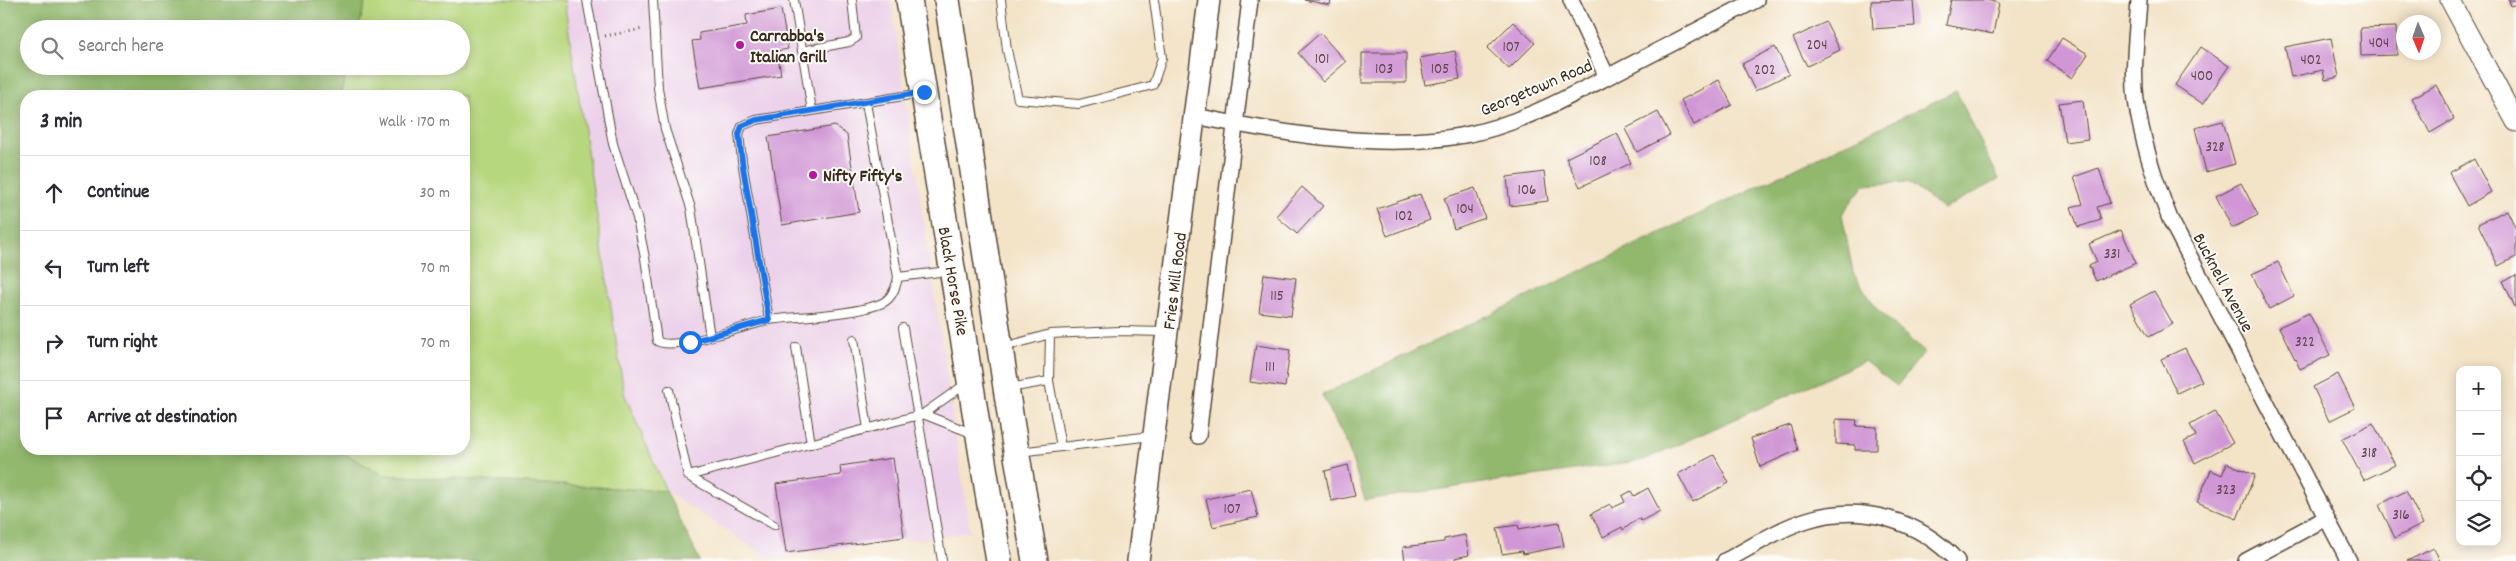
<!DOCTYPE html>
<html lang="en">
<head>
<meta charset="utf-8">
<style>
  body { margin:0; font-family:Dekko,sans-serif; background:#f2f2f3; color:#2b2b33 }
  .controls { position:absolute; right:15px; bottom:15px; display:grid; overflow:hidden; border-radius:10px; box-shadow:0 2px 12px #0003 }
  .controls button { width:45px; height:45px; display:grid; place-items:center; padding:0; border:0; border-bottom:1px solid #e1e1e2; background:#fff; color:#2b2b33; font:25px sans-serif }
  .compass { position:absolute; left:2396px; top:15px; width:45px; height:45px; border-radius:50%; background:#fff; box-shadow:0 2px 12px #0003; rotate:178deg }
  .stop { position:absolute; width:15px; height:15px; margin:-11px; border:4px solid #1a73e8; border-radius:50%; background:#fff }
  .stop.end { background:#1a73e8; border-color:#fff; box-shadow:0 1px 5px #0008 }
  .list { margin:0; padding:0; list-style:none }
  h2 { display:flex; justify-content:space-between; align-items:center; height:65px; margin:0; padding:0 20px; font-size:21px }
  h2 small { font-size:16px; font-weight:400; color:#7c7c81 }
  .list li { display:grid; grid-template-columns:32px 1fr auto; gap:15px; align-items:center; box-sizing:border-box; height:75px; padding:0 20px; border-top:1px solid #e1e1e2 }
  .list b { display:block; font-size:19px; white-space:nowrap }
  .list em { font-size:16px; font-style:normal; color:#7c7c81 }
  .icon { flex:none; width:28px; height:28px; fill:none; stroke:currentColor; stroke-width:2; stroke-linecap:round; stroke-linejoin:round }
  .map { position:relative; flex:none; width:2516px; height:561px; overflow:hidden }
  .search { position:absolute; background:#fff; box-shadow:0 2px 12px #0003; left:20px; top:20px; width:450px; height:55px; display:flex; align-items:center; gap:12px; box-sizing:border-box; padding:0 18px; border-radius:28px; color:#7c7c81; font-size:19px }
  .panel { position:absolute; background:#fff; box-shadow:0 2px 12px #0003; left:20px; top:90px; width:450px; height:365px; border-radius:20px }
  .map>svg:first-child { display:block }
  .built { fill:#ecd1ea }
  .green { fill:#b7d77e; stroke:#79804e }
  .forest { fill:#91b86d; stroke:#667146 }
  .building { fill:#d096d5 }
  .lines { fill:none; stroke-linecap:round; stroke-linejoin:round }
  .service-casing { stroke:#574637; stroke-width:10 }
  .minor-casing { stroke:#574637; stroke-width:18 }
  .tertiary-casing { stroke:#574637; stroke-width:21 }
  .secondary-casing { stroke:#574637; stroke-width:24 }
  .trunk-casing { stroke:#574637; stroke-width:28 }
  .path { stroke:#574637; stroke-width:3; stroke-dasharray:1 4; stroke-linecap:butt }
  .service { stroke:#fff; stroke-width:8 }
  .minor { stroke:#fff; stroke-width:15 }
  .tertiary { stroke:#fff; stroke-width:19 }
  .secondary { stroke:#fff; stroke-width:21 }
  .trunk { stroke:#fff; stroke-width:25 }
  .route { stroke:#1a73e8; stroke-width:6 }
  .poi-dot { fill:#b5179e; stroke:#fdfcf7; stroke-width:2 }
  .labels { text-anchor:middle; stroke-width:4; stroke-linejoin:round; paint-order:stroke }
  .number-label { font-size:15px; fill:#60454c }
  .poi-label { font-size:18px; font-weight:bold; fill:#3b2a1e; stroke:#fdfcf7; text-anchor:start }
  .street-label { font-size:18px; fill:#3b2a1e; stroke:#fdfcf7 }
</style>
</head>
<body>
<div class="map">
<svg width="2516" height="561" viewBox="0 0 2516 561">
  <rect width="100%" height="100%" fill="#fdfcf7"/>
  <filter id="ink" filterUnits="userSpaceOnUse"><feTurbulence type="fractalNoise" baseFrequency=".02" numOctaves="2"/><feDisplacementMap in="SourceGraphic" scale="10" xChannelSelector="R" yChannelSelector="G"/><feConvolveMatrix kernelMatrix="1 2 1 2 8 2 1 2 1" color-interpolation-filters="sRGB"/></filter>
  <filter id="wash" filterUnits="userSpaceOnUse"><feTurbulence type="fractalNoise" baseFrequency=".0096" numOctaves="4" result="noise"/><feDisplacementMap in="SourceGraphic" scale="20" xChannelSelector="R" yChannelSelector="G"/><feGaussianBlur stdDeviation="1.12" result="paint"/><feColorMatrix in="noise" values="0 0 0 0 0 0 0 0 0 0 0 0 0 0 0 0 0 1.4 0 .05"/><feComposite in="paint" operator="in"/></filter>
  <g filter="url(#wash)">
    <rect width="100%" height="100%" fill="#f3e3c7"/>
    <path class="built" d="M564,0H891L970,532L770,559L666,491L624,393Z"/>
    <path class="green" d="M366,0H564L624,393L666,491L384,475L335,449H464V96H340L348,66H461V29H358Z"/>
    <path class="forest" d="M0,0H366L358,29H29V66H348L340,96H26V449H335L384,475L666,491L700,561H0Z
      M1956,91L1999,179L1944,209L1907,182L1864,185L1842,214L1853,273L1877,309L1924,352L1897,386L1864,361L1644,460L1365,500L1347,444L1322,395Z"/>
    <g id="blocks">
      <path class="building" d="M1304,0H1331L1330,5Z
        M1913,0L1915,26L1873,29L1871,1Z
        M1951,0H1986L1999,3L1993,34L1946,25Z
        M2509,0H2516V4L2511,6Z
        M781,9L788,49L777,51L781,75L700,88L692,41L700,40L699,33L747,25L746,15Z
        M1513,22L1535,43L1509,69L1487,48Z
        M1826,22L1840,50L1807,66L1793,38Z
        M2396,27L2397,55L2361,56L2360,28Z
        M1320,33L1346,62L1323,82L1298,53Z
        M2062,38L2088,54L2072,78L2047,61Z
        M2331,38L2339,77L2325,80L2323,70L2291,77L2285,47Z
        M1775,47L1789,74L1755,91L1742,64Z
        M2201,47L2229,66L2203,104L2175,85Z
        M1455,51L1460,79L1425,85L1420,58Z
        M1362,53H1406V83H1362Z
        M1719,80L1732,105L1694,125L1681,100Z
        M2436,85L2454,119L2430,133L2412,98Z
        M2083,100L2088,139L2065,142L2059,103Z
        M1658,112L1670,135L1637,152L1625,129Z
        M2223,121L2235,164L2206,172L2195,128Z
        M835,126L847,135L859,212L782,225L768,137Z
        M1617,133L1631,163L1580,187L1566,158Z
        M2474,159L2491,192L2467,206L2449,173Z
        M2099,168L2110,203L2097,207L2101,220L2078,227L2071,207L2083,204L2074,177Z
        M1544,172L1548,201L1510,206L1507,177Z
        M2241,183L2258,215L2232,228L2216,196Z
        M1302,187L1323,206L1297,234L1276,216Z
        M1475,188L1485,218L1454,229L1444,198Z
        M1420,194L1430,220L1387,236L1377,209Z
        M2507,210L2516,229V257L2498,266L2478,224Z
        M2121,230L2136,263L2096,281L2089,266L2097,262L2089,244Z
        M2278,262L2294,296L2269,309L2252,274Z
        M1264,274L1296,278L1291,316L1259,312Z
        M2516,275V309L2503,281Z
        M2154,291L2173,324L2149,337L2130,304Z
        M2309,313L2330,355L2300,369L2279,327Z
        M1256,345L1290,350L1285,387L1250,382Z
        M2185,348L2202,381L2177,393L2161,359Z
        M2338,374L2355,408L2329,421L2313,387Z
        M2215,411L2233,443L2195,463L2184,442L2196,436L2190,425Z
        M1836,419L1857,420L1856,426L1877,427V450H1855V445L1836,444Z
        M2373,423L2395,465L2364,480L2342,439Z
        M1790,425L1798,450L1760,467L1751,438Z
        M1714,455L1729,483L1693,502L1678,474Z
        M893,458L904,537L786,553L776,484L841,475L840,466Z
        M2227,463L2255,475L2237,519L2197,502L2211,470L2222,475Z
        M1348,465L1355,496L1331,501L1325,471Z
        M1648,488L1660,511L1641,521L1639,518L1623,530L1622,527L1603,537L1591,514L1610,504L1612,508L1625,502L1622,496L1631,491L1634,496Z
        M1251,489L1258,517L1213,527L1206,499Z
        M2406,491L2423,524L2395,538L2379,505Z
        M1559,522L1564,546L1523,554L1522,551L1502,554L1497,528L1518,525L1519,529Z
        M1465,535L1469,555L1455,558V561H1405L1403,547L1444,542V539Z
        M2434,548L2440,561H2407Z"/>
    </g>
  </g>
  <g filter="url(#ink)">
    <use href="#blocks" fill-opacity="0" stroke="#574637" stroke-width="1"/>
    <g class="lines">
      <g class="service-casing">
        <path id="service" d="M587,0L613,144L637,218L645,258L657,341C673,352 748,325 769,320L742,161L739,134L742,126L756,120L922,93
          M653,0L658,88L665,129L691,208L710,337
          M794,0L812,111
          M1001,0L1007,50L1018,99L1079,104L1153,85L1162,58L1154,0
          M802,51L849,42L856,38L852,0
          M898,277L948,271
          M769,320C801,316 851,315 880,304C891,300 896,288 898,277L866,103
          M903,328L942,561
          M854,339L868,429
          M796,347L811,444
          M1004,347L1050,334L1120,331L1166,332
          M1049,381L1050,334
          M967,383L923,414L974,434
          M1009,388L1049,381L1061,447L1019,452
          M669,390L688,476L774,525
          M1061,447L1151,436
          M688,476L923,414"/>
      </g>
      <g class="minor-casing">
        <path id="minor" d="M1571,0L1607,77
          M2139,0C2137,33 2132,68 2136,100C2142,141 2155,181 2170,219L2349,561
          M1195,116C1279,133 1381,151 1465,135C1518,125 1568,97 1615,73C1662,49 1709,24 1756,0
          M1198,436L1250,0
          M1725,561C1752,547 1778,529 1807,520C1862,503 1919,520 1957,561
          M2246,561L2326,518"/>
      </g>
      <g class="tertiary-casing">
        <path id="tertiary" d="M2450,0L2516,122"/>
      </g>
      <g class="secondary-casing">
        <path id="secondary" d="M1138,561L1209,0"/>
      </g>
      <g class="trunk-casing">
        <path id="trunk" d="M909,0L999,561
          M947,0L1012,427L1035,561"/>
      </g>
      <path class="path" d="M605,36L643,29"/>
      <use href="#service" class="service"/>
      <use href="#minor" class="minor"/>
      <use href="#tertiary" class="tertiary"/>
      <use href="#secondary" class="secondary"/>
      <use href="#trunk" class="trunk"/>
    </g>
  </g>
  <g class="lines" filter="url(#ink)">
    <path class="route" d="M690,342L769,320L742,161L739,134L742,126L756,120L924,92"/>
  </g>
  <g class="poi-dot">
    <circle cx="740" cy="45" r="5"/>
    <circle cx="813" cy="175" r="5"/>
  </g>
  <g class="labels">
    <g class="number-label">
      <text x="2379" y="47">404</text>
      <text x="1817" y="49">204</text>
      <text x="1511" y="51">107</text>
      <text x="1322" y="63">101</text>
      <text x="2311" y="64">402</text>
      <text x="1384" y="73">103</text>
      <text x="1440" y="73">105</text>
      <text x="1765" y="74">202</text>
      <text x="2202" y="80">400</text>
      <text x="2215" y="151">328</text>
      <text x="1598" y="165">108</text>
      <text x="1527" y="194">106</text>
      <text x="1465" y="213">104</text>
      <text x="1404" y="220">102</text>
      <text x="2112" y="258">331</text>
      <text x="1277" y="300">115</text>
      <text x="2305" y="346">322</text>
      <text x="1270" y="371">111</text>
      <text x="2369" y="457">318</text>
      <text x="2226" y="494">323</text>
      <text x="1232" y="513">107</text>
      <text x="2401" y="519">316</text>
    </g>
    <g class="poi-label">
      <text x="750" y="41">Carrabba's<tspan x="750" dy="21">Italian Grill</tspan></text>
      <text x="823" y="181">Nifty Fifty's</text>
    </g>
    <g class="street-label">
      <text transform="translate(1536 87) rotate(-23)" y="6">Georgetown Road</text>
      <text transform="translate(954 281) rotate(80)" y="6">Black Horse Pike</text>
      <text transform="translate(1174 281) rotate(-83)" y="6">Fries Mill Road</text>
      <text transform="translate(2224 282) rotate(62)" y="6">Bucknell Avenue</text>
    </g>
  </g>
</svg>
<div class="controls">
<button>+</button>
<button>−</button>
<button><svg class="icon" aria-label="locate" viewBox="0 0 24 24"><circle cx="12" cy="12" r="6"/><path d="M12 2v4M12 18v4M2 12h4M18 12h4"/></svg></button>
<button><svg class="icon" aria-label="layers" viewBox="0 0 24 24"><path d="M12 4l9 5-9 5-9-5zM3 14l9 5 9-5"/></svg></button>
</div>
<svg class="compass" viewBox="-18 -18 36 36"><path d="M0-13l5 13h-10z" fill="#e53935"/><path d="M0 13l5-13h-10z" fill="#7c7c81"/></svg>
<div class="stop" style="left:690px;top:342px"></div>
<div class="stop end" style="left:924px;top:92px"></div>
<div class="search"><svg class="icon" aria-label="search" viewBox="0 0 24 24"><circle cx="10" cy="10" r="6"/><path d="M15 15l6 6"/></svg>Search here</div>
<section class="panel">
<h2>3 min<small>Walk · 170 m</small></h2>
<ul class="list">
<li><svg class="icon" aria-label="ahead" viewBox="0 0 24 24"><path d="M12 20V5M6 11l6-6 6 6"/></svg><div><b>Continue</b></div><em>30 m</em></li>
<li><svg class="icon" aria-label="left" viewBox="0 0 24 24"><path d="M17 20v-9H6M10 6l-5 5 5 5"/></svg><div><b>Turn left</b></div><em>70 m</em></li>
<li><svg class="icon" aria-label="right" viewBox="0 0 24 24"><path d="M7 20v-9h11M14 6l5 5-5 5"/></svg><div><b>Turn right</b></div><em>70 m</em></li>
<li><svg class="icon" aria-label="arrive" viewBox="0 0 24 24"><path d="M6 21V4h12l-3 4 3 4H6"/></svg><div><b>Arrive at destination</b></div></li>
</ul>
</section>
</div>
</body>
</html>
